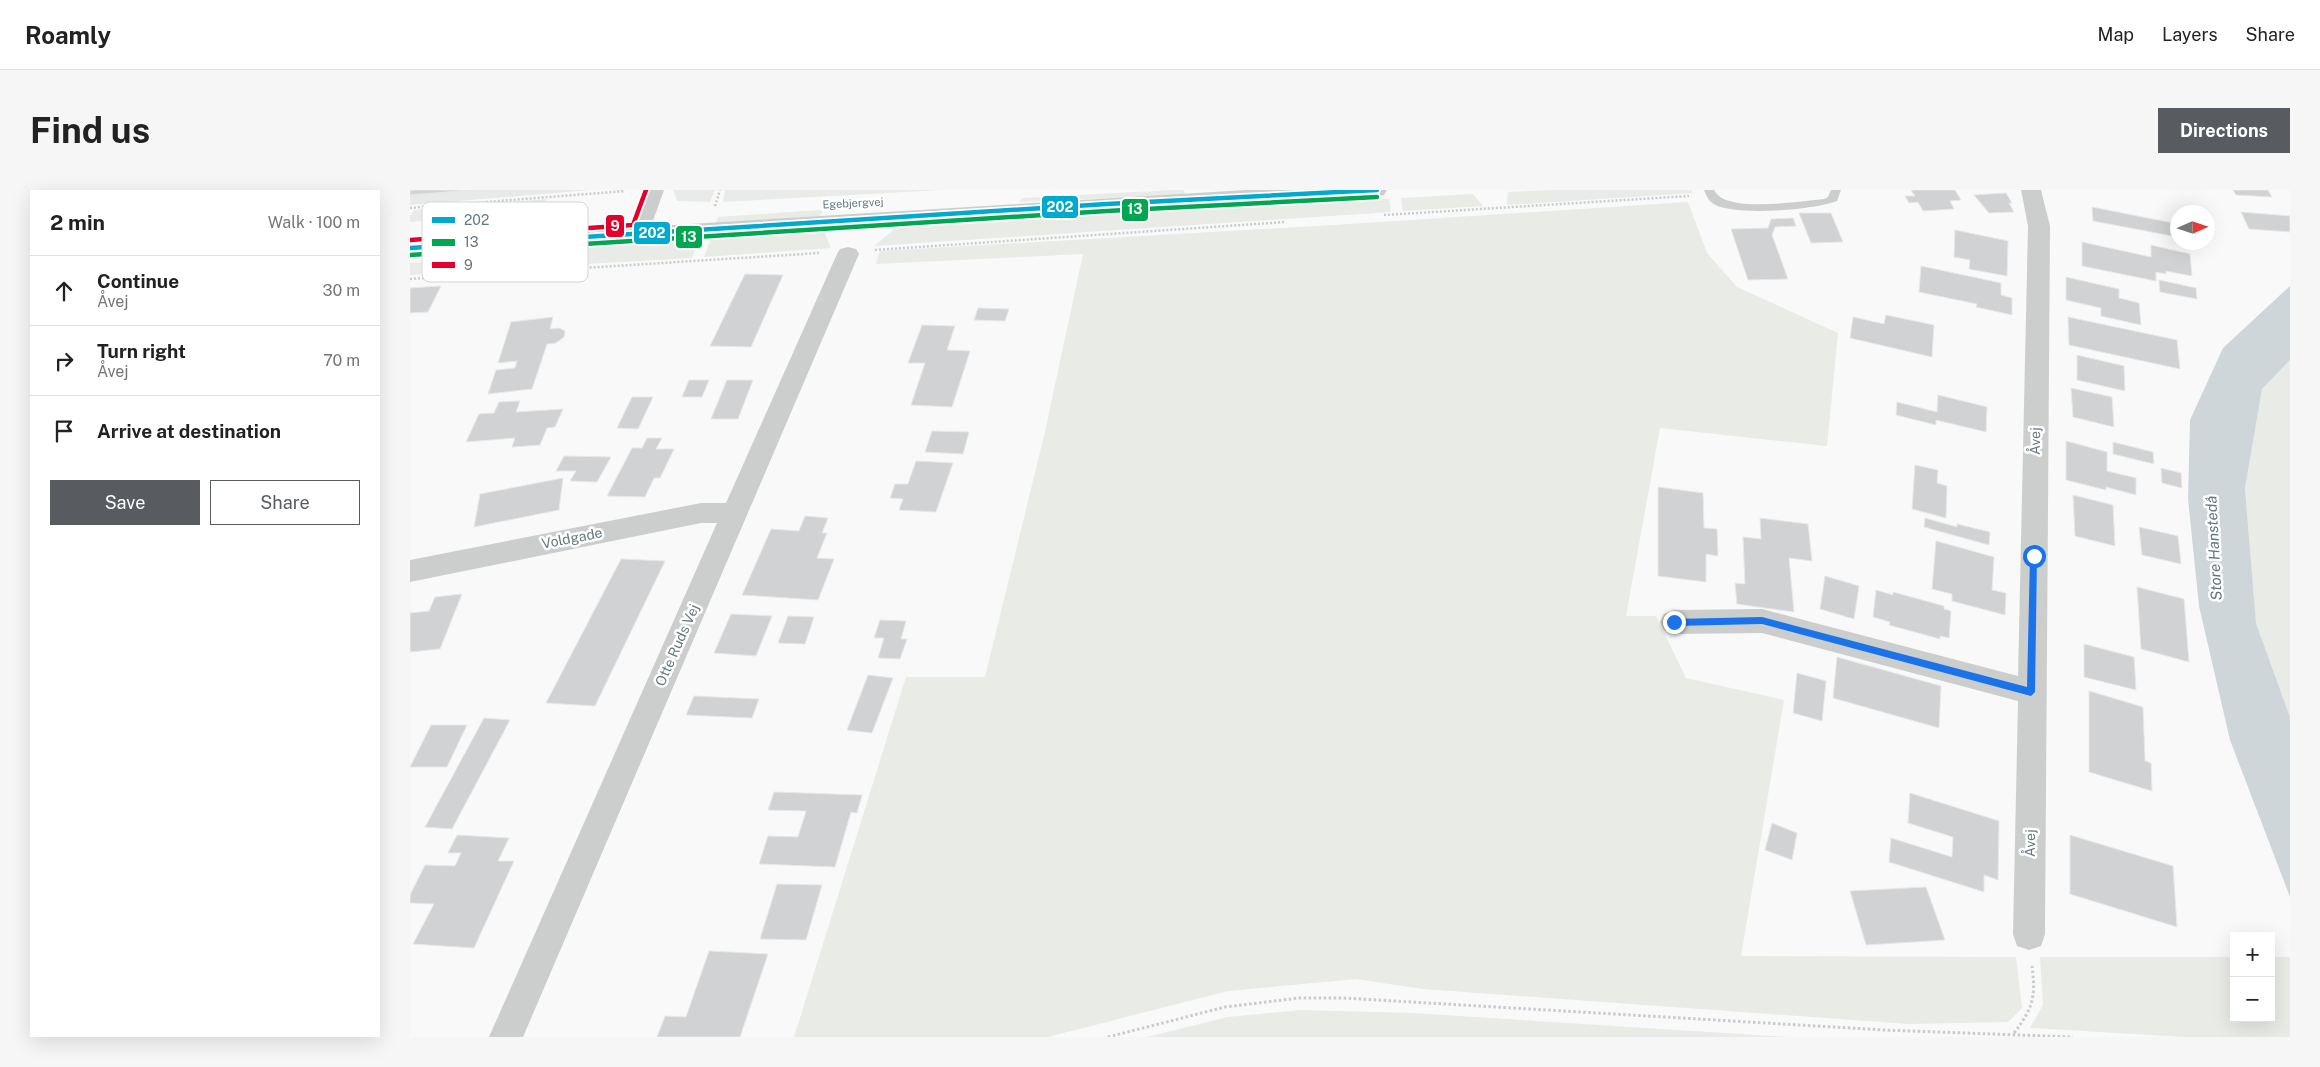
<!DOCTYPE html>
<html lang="en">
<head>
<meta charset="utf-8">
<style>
  body { margin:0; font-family:"Public Sans",sans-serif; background:#f6f6f6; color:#222 }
  .controls { position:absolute; right:15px; bottom:15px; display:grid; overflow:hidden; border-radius:0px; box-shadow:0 5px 20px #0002 }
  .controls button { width:45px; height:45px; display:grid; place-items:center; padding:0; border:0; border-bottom:1px solid #e0e0e0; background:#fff; color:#222; font:25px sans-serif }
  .compass { position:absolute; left:1760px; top:15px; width:45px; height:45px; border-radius:50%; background:#fff; box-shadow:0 5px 20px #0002; rotate:87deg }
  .stop { position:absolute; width:15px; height:15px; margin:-11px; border:4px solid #1a73e8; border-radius:50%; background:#fff }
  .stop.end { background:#1a73e8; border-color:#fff; box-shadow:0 1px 5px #0008 }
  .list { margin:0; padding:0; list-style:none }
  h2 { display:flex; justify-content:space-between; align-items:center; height:65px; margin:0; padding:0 20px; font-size:21px }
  h2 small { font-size:16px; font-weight:400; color:#767676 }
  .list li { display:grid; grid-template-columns:32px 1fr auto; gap:15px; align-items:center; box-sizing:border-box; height:70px; padding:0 20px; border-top:1px solid #e0e0e0 }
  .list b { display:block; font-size:19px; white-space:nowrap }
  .list p { margin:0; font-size:16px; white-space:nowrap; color:#767676 }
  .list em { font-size:16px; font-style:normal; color:#767676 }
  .actions { display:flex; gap:10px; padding:15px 20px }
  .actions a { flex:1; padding:11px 0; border:1px solid #585c60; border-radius:0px; text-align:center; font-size:18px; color:#585c60 }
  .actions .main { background:#585c60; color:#fff }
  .icon { flex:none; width:28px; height:28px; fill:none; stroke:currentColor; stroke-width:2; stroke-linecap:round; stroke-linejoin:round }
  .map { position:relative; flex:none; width:1880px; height:847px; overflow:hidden; border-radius:0px }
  header { display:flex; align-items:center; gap:30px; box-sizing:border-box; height:70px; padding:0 25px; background:#fff; border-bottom:1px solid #e0e0e0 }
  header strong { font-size:24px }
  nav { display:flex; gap:28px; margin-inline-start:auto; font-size:18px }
  .intro { display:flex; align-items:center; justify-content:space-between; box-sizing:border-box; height:120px; padding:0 30px }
  h1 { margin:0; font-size:35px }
  .button { padding:12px 22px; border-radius:0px; background:#585c60; color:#fff; font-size:18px; font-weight:700 }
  main { display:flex; gap:30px; padding:0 30px }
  aside { flex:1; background:#fff; border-radius:0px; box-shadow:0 5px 20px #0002 }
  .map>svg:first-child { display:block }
  .built { fill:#e8e9e9 }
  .green { fill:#e8ebe6 }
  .water { fill:#ced6d9 }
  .building { fill:#d0d2d3; stroke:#e8e8e8 }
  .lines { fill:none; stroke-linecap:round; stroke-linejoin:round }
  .path-far1 { stroke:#cacbcc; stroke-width:2.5; stroke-dasharray:2 2; stroke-linecap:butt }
  .path { stroke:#cacbcc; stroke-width:3; stroke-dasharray:2.5 2.5; stroke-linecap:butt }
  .service { fill:#cccece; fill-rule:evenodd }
  .minor { fill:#cccece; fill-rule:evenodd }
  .tertiary { fill:#cccece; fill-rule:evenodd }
  .bus-1-casing { stroke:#fff; stroke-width:8 }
  .bus-2-casing { stroke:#fff; stroke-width:8 }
  .bus-3-casing { stroke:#fff; stroke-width:8 }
  .bus-1 { stroke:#00a9ce; stroke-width:4.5 }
  .bus-2 { stroke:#00a651; stroke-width:4.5 }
  .bus-3 { stroke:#e4002b; stroke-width:4.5 }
  .route { fill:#1a73e8 }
  .labels { text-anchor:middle; stroke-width:5; stroke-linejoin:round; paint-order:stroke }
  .far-street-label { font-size:11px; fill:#667782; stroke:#fff }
  .street-label { font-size:14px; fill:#667782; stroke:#fff }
  .water-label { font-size:15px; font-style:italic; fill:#60767c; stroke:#fff }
  .key { fill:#fff; stroke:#d1d6da; stroke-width:1 }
  .key-label { font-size:14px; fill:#667782 }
  .line-badge { stroke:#fff; stroke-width:2 }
  .badge-label { font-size:14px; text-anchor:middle; font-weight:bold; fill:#fff }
</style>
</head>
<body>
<header>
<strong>Roamly</strong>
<nav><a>Map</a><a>Layers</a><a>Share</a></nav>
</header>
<div class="intro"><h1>Find us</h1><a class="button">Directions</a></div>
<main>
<aside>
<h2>2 min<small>Walk · 100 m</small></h2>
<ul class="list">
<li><svg class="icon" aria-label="ahead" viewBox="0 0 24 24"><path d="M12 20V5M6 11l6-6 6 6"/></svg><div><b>Continue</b><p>Åvej</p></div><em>30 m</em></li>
<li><svg class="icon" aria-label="right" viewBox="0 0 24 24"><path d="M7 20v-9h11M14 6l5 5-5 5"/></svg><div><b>Turn right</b><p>Åvej</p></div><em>70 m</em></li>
<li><svg class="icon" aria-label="arrive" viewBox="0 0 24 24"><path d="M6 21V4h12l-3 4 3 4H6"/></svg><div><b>Arrive at destination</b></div></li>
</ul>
<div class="actions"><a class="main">Save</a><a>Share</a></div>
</aside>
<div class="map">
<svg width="1880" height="847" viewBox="0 0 1880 847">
  <rect width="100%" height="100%" fill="#f9f9f9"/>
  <path class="built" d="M0,0H181L0,15Z"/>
  <path class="green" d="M263,0H305L300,12L267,11Z
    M315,0H531L313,12Z
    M763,0H773L775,3L772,5L609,12L613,8Z
    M1141,0H1281L1283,3L1097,15L1098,2Z
    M1063,4L1073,16L993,21L991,8Z
    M137,9L135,12L55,26L0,32V26L4,20Z
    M979,9L981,22L464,56L488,36Z
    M1278,12L1297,63L1327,97L1428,143L1417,256L1250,238L1216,426H1246L1276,488L1374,510L1331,766L1606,767L1612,818L1598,832L1499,834L1013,799L946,789L818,801L638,847H384L496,487H575L634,246L673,64L466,74L470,61L924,35Z
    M410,20L413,22L409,26L306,33L308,27Z
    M414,41L421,58L294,67L301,48Z
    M289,49L282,68L107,78L113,65L196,55Z
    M71,68L64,81L0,85V73Z
    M1880,170V527L1846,433L1835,298L1852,199Z
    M1630,767H1824V828H1861V767H1880V847H1775L1620,838L1633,815Z
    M891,820L1002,823L1378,847H737L818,827Z"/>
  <path class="water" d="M1880,96V170L1852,199L1835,298L1846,433L1880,527V707L1820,550L1789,416L1778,309L1780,230L1813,158Z"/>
  <path class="building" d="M0,0H60L0,5Z
    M1501,0H1545L1551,10L1540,11L1544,19L1513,21L1508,12L1499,13L1495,6H1505Z
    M1823,0H1858L1862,7L1826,5Z
    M1596,3L1602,13H1599L1604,22L1579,23L1564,5Z
    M1682,17L1768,34V47L1683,31Z
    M1831,22L1880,26V42L1839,39Z
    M1389,23H1421L1433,52L1401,53Z
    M1383,28L1386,36L1365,37L1362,45L1378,89L1338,90L1321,39L1358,38L1361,29Z
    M1545,40L1598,51L1597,86L1559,79L1560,70L1544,67Z
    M1672,52L1741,67V55L1780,64L1782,86L1756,81V84L1746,82V91L1672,76Z
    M1511,76L1591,93V105L1602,108V125L1566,117L1567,114L1509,102Z
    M335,84L373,85L341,157L300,156Z
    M1656,87L1709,99V108L1729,113L1731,135L1691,126V118L1656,110Z
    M1749,90L1786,98L1787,109L1750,102Z
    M31,96L18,122L0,123V98Z
    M568,118L599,119L595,131L564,130Z
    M1476,125L1524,135L1522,167L1440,148L1443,127L1474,134Z
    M143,127L140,139L149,138L155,141L154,147L146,153L137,154L122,199L78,204L86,180L105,178L107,171L88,173L101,132Z
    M1658,127L1767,150L1770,179L1659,155Z
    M512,135L545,136L537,160L560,161L542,217L501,215L515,173H498Z
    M1667,165L1714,176L1715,201L1667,190Z
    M279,190H299L292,207H272Z
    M317,190H343L328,229H301Z
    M1661,198L1702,207L1704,237L1663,227Z
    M1528,205L1577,217L1576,242L1526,230V235L1486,225L1487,212L1527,222Z
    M222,207H243L228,239L207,238Z
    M110,211L106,222L153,219L145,237L137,238L130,255L102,257L105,248L56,252L69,224L84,223L89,212Z
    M522,241L559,242L553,264L515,262Z
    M237,248H252L246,259H264L250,288H244L235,307L197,306L222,258H232Z
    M1656,251L1697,262V281L1726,288V305L1696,297V300L1656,290Z
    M1703,252L1743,262L1744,274L1703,264Z
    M154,266L201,267L187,292L160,291L166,281H146Z
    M506,271L543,273L526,322L489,320L493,309L480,308L485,294H498Z
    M1505,275L1528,280L1527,293L1537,296L1536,328L1502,319Z
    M1751,278L1771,283L1772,298L1752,293Z
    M153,288L149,320L64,337L70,304Z
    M1248,297L1293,303L1294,338L1307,339L1308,366L1296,364V392L1248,386Z
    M1663,305L1703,315L1705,356L1665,346Z
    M395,326L418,328L412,343H417L407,368L424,369L408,410L332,405L361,339L389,341Z
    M1350,328L1398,334L1402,371L1379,368L1384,422L1327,414L1325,393L1335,394L1333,347L1351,349Z
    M1515,328L1547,337V334L1580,342L1579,355L1514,337Z
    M1729,337L1768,346L1771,374L1732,365Z
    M1526,351L1584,367L1582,400L1596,403L1595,425L1542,411V404L1522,399Z
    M211,369L255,371L185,516L136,513Z
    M1415,386L1449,396L1444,429L1410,419Z
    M1727,397L1774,409L1779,472L1731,459Z
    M1466,400L1483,405V402L1534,416V419L1541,421L1539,448L1530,446V449L1479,435L1480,432L1463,427Z
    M52,404L30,459L0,462V423L19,421L25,407Z
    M321,424L362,426L346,466L304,463Z
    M378,426L404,427L395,454L368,453Z
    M470,430L496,431L491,449H497L490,469L468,468L474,448H464Z
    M1674,454L1724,467L1726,500L1674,487Z
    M1427,467L1531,496L1529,538L1423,508Z
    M1387,483L1416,491L1412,531L1383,523Z
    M458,485L483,488L462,543L437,540Z
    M1679,501L1733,517L1735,571L1741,573L1742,601L1679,582Z
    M284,506L349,509L342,528L276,525Z
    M74,528L100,530L42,639L15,637Z
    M21,535H57L37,577H0Z
    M364,602L452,605L447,623L441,622L425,677L349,674L358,646L388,647L396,621L358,620Z
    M1500,603L1589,631L1588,690L1574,685V702L1479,672L1481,648L1542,667L1543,647L1498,633Z
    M1362,633L1387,643L1382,670L1355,660Z
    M47,645L99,648L88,671H104L64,758L3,754L24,714L0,713V705L15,675L45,676L51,663H38Z
    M1660,645L1763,676L1767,737L1660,704Z
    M367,694L412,695L396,750L350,749Z
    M1516,697L1535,750L1456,755L1440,701Z
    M299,761L358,764L330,847H247L255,826L276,827Z"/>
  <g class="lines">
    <path class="path-far1" d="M305,16L310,0
      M0,18L215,1
      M974,25L1279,6
      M465,60L875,32
      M0,89L409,63"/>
    <path class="path" d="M1604,843C1623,818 1626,807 1622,776
      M698,847L815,817L889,808H934L1474,840L1663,847"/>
    <path class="service" d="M1294,0H1304C1315,24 1390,11 1414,9L1418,7L1421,0H1431L1427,11C1405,20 1321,27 1302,13C1298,10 1296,5 1294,0Z"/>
    <path class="minor" d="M234,0H254L239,42L236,47L228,49L220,47L217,42Z
      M1611,0H1631L1640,36L1635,744L1631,756L1619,760L1607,756L1603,744L1608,511L1352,443L1264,444L1254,440L1250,432L1254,424L1264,420L1352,419L1608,486L1618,36Z
      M438,57L446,59L449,64L113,847H79L307,333H291L0,392V370L291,313H316L427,64L430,59Z"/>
    <path class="tertiary" d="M836,0H977L974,5L967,7L697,21L0,65V51Z"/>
    <g class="bus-1-casing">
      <path id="bus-1" d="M0,58L697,14L967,0"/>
    </g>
    <g class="bus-2-casing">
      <path id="bus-2" d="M0,65L697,21L967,7"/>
    </g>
    <g class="bus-3-casing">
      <path id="bus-3" d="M0,50L223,35L236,0"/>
    </g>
    <use href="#bus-1" class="bus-1"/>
    <use href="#bus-2" class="bus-2"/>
    <use href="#bus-3" class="bus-3"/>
  </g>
  <path class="route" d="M1624,363L1627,366L1625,502L1621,506L1352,434L1264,436L1260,432L1264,429L1352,427L1617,497L1620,366Z"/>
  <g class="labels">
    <g class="far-street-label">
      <text transform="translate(443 13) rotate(-3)" y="4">Egebjergvej</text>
    </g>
    <g class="street-label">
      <text transform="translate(1625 251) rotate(-89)" y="5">Åvej</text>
      <text transform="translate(162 348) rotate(-11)" y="5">Voldgade</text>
      <text transform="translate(267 455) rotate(-66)" y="5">Otte Ruds Vej</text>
      <text transform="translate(1620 653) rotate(-89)" y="5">Åvej</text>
    </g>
    <g class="water-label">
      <text transform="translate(1804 358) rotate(-93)" y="5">Store Hanstedå</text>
    </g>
  </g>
  <rect x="12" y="12" width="166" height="80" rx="8" class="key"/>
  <rect x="22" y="27" width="23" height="6" fill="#00a9ce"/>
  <rect x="22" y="49" width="23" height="7" fill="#00a651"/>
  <rect x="22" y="72" width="23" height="6" fill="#e4002b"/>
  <g class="key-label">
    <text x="54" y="35">202</text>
    <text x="54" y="57">13</text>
    <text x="54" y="80">9</text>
  </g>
  <g class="line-badge">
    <rect x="631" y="5" width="38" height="24" rx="5" fill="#00a9ce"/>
    <rect x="711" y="8" width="28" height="24" rx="5" fill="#00a651"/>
    <rect x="195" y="24" width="20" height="24" rx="5" fill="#e4002b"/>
    <rect x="223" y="31" width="38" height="24" rx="5" fill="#00a9ce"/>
    <rect x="265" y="35" width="28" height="24" rx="5" fill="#00a651"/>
  </g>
  <g class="badge-label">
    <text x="650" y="22">202</text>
    <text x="725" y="24">13</text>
    <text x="205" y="41">9</text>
    <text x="242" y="48">202</text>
    <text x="279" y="52">13</text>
  </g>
</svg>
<div class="controls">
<button>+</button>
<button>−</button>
</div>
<svg class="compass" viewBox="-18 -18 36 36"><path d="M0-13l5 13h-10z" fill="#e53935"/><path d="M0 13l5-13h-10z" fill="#767676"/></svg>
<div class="stop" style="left:1624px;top:366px"></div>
<div class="stop end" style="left:1264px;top:432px"></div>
</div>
</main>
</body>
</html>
